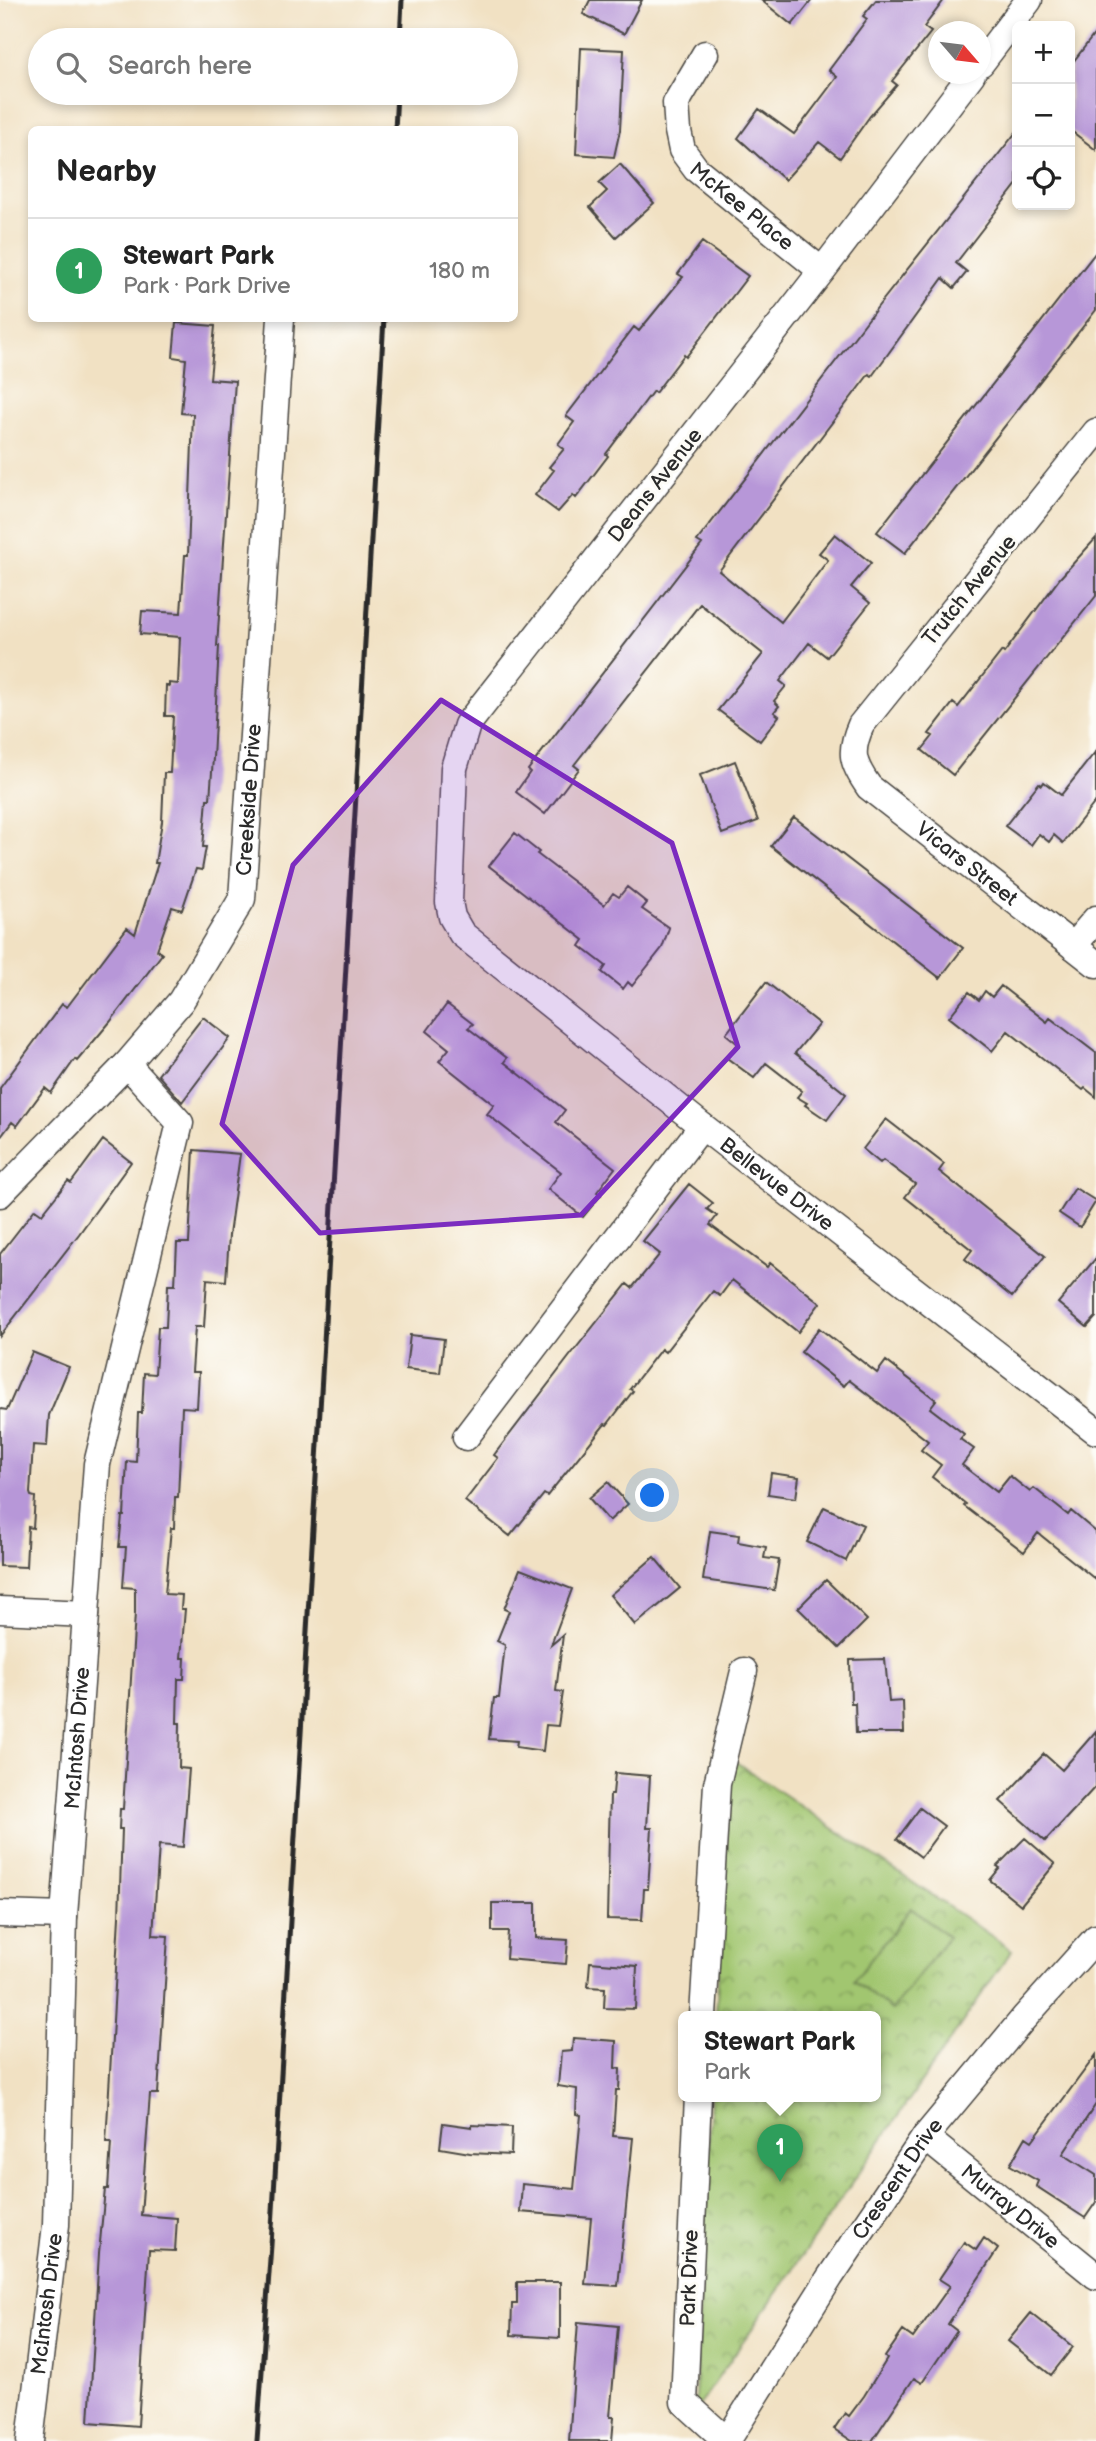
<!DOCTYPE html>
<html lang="en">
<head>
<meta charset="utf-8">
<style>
  body { margin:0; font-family:"Balsamiq Sans",sans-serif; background:#f2f2f2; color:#222 }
  .controls { position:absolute; right:21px; top:21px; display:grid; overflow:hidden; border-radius:10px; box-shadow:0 4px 10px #0003 }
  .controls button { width:63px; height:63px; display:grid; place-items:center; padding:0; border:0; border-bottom:2px solid #e0e0e0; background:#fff; color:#222; font:35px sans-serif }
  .compass { position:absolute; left:928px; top:21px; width:63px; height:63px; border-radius:50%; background:#fff; box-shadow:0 4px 10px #0003; rotate:118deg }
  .you { position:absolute; left:653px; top:1496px; width:24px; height:24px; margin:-18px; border:5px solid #fff; border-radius:50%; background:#1a73e8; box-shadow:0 0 0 10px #1a73e833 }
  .badge { display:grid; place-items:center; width:46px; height:46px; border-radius:50%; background:#b5179e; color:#fff; font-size:23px; font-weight:700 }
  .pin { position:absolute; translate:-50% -58px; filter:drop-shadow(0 2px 4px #0008) }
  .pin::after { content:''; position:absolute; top:37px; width:24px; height:21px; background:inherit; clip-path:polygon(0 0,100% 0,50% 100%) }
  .popup { position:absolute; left:678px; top:2011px; width:203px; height:91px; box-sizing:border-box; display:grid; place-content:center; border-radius:10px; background:#fff; filter:drop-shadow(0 2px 5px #0005); font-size:23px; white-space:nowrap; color:#767676 }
  .popup b { font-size:26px; color:#222 }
  .popup::after { content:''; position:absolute; left:50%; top:100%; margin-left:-14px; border:14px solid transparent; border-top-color:#fff }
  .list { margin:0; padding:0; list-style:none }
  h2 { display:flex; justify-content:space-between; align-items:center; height:91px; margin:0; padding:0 28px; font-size:30px }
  h2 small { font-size:23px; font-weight:400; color:#767676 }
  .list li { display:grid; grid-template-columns:46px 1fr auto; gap:21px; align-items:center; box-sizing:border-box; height:105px; padding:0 28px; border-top:2px solid #e0e0e0 }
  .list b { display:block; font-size:26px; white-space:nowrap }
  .list p { margin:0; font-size:23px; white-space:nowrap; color:#767676 }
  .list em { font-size:23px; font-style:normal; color:#767676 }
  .icon { flex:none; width:38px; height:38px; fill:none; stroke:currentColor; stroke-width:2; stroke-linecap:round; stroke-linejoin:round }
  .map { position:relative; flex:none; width:1096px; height:2441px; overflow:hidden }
  .search { position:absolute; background:#fff; box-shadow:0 4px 10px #0003; left:28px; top:28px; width:490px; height:77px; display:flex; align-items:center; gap:18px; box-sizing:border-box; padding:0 24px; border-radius:38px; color:#767676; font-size:26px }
  .panel { position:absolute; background:#fff; box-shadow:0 4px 10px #0003; left:28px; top:126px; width:490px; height:196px; border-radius:10px }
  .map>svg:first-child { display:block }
  .park { fill:url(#park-crowns); stroke:#66784e; stroke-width:2 }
  .pitch { fill:#a1c670; stroke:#66784e; stroke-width:2 }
  .building { fill:#b797d8 }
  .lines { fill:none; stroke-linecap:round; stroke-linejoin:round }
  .minor-casing { stroke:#494642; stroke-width:29 }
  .minor { stroke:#fff; stroke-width:26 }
  .rail { stroke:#2b2b2b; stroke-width:5 }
  .marked { fill:#7b2cbf; fill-opacity:0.2; stroke:#7b2cbf; stroke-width:5; stroke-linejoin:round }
  .labels { text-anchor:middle; stroke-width:6; stroke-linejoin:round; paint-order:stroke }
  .street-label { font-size:21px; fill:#2b2b2b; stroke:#fdfcf7 }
</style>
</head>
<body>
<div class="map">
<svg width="1096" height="2441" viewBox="0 0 1096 2441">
  <defs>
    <pattern id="park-crowns" width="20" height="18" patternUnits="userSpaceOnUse" patternTransform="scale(1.75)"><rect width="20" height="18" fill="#a1c670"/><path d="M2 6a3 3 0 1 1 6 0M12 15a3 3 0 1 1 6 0" fill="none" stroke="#83a15c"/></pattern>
  </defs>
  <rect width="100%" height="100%" fill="#fdfcf7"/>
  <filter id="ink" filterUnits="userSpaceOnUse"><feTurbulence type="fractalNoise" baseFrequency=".0143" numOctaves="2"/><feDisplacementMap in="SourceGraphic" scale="14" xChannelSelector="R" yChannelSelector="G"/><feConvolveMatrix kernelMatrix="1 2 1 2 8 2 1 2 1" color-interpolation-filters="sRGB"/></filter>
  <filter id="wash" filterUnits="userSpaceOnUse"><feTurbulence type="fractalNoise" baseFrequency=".00686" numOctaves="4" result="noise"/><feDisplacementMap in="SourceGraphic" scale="28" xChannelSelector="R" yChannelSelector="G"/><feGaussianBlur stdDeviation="1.57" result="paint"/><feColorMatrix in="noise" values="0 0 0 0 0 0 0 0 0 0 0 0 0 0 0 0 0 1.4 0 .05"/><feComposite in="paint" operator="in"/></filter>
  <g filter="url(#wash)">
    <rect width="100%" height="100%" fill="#f1e1c3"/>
    <path class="park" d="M730,1758L1012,1950L694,2413L711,2096H876V2016H716Z"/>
    <path class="pitch" d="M911,1908L948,1937L892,2010L854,1981Z"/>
    <g id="blocks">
      <path class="building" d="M590,0H642L624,34L583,14Z
        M761,0H812L792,25Z
        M876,0H944L924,27L931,32L892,81L897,85L870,116L840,158L819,142L785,180L738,138L759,109L794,134L837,77L829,70L867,19L863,16Z
        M1096,32V150L1070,130V66Z
        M581,48L624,50L620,130L614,157L576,154Z
        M1017,131V184L956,263L967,272L954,288L943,278L872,376L869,374L719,571L781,622L828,560L819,553L835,534L871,563L851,587L870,603L827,657L809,643L780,681L786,686L774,701L779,706L774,712L779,716L760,741L718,710L763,654L700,604L574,765L579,769L545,814L516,792L530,772L528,770L702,544L697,541L883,300Z
        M620,164L654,203L616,237L590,207L607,191L599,183Z
        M702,242L748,276L686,357L684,355L655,393L653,391L606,454L608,456L576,498L573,495L558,512L535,495L554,470L549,467L564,449L558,444L574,422L566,416L634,327L639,331L683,277L678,274Z
        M1096,252V310L905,553L877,532Z
        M176,323L215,326L210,379L235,381L217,646H219L213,758L210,799H207L203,847H206L202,870L196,869L182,910L172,907L157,950L162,954L110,1022L77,1061L75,1059L51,1093L45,1088L17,1126L12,1122L0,1138V1088L62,1004L67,1007L127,928L135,934L158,863H155L162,822L164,773H170L173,716H165L166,685L169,686V683L178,684L180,637L140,634L142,611L181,613L185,555H188L193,414L181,413L186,359L173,357Z
        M1096,538V596L953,775L922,750L933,736L929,734L953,703L958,707L1002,651L1004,653L1060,578Z
        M1096,751V801L1063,843L1054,835L1049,842L1039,834L1031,845L1005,826L1039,783L1042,785L1044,782L1061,795Z
        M735,761L758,821L722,834L700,775Z
        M794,817L963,948L940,978L771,846Z
        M515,833L539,852L537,854L604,905L613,893L619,897L627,887L647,903L642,909L669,928L662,948L632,986L628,982L623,989L602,972L606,966L580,946L584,940L489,866Z
        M766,982L819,1024L795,1053L846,1094L827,1120L805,1105L807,1103L797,1097L802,1091L766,1063L754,1078L727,1058L738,1044L726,1034Z
        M1001,986L1047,1022L1050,1018L1096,1053V1097L1085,1088L1083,1090L1008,1031L992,1051L949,1017L969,992L979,1000L985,991L992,997Z
        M447,1004L473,1024L468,1028L507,1058L504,1062L565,1110L556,1122L615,1168L597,1192L601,1195L583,1217L548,1189L561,1172L487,1114L494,1105L439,1061L449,1049L427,1031Z
        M203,1017L230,1038L182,1102L158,1075Z
        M886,1119L944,1164L939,1171L1045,1256L1012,1297L965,1259L972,1250L905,1197L915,1184L883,1160L880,1163L863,1149Z
        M103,1140L131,1162L79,1234L0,1336V1254L35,1209L42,1214L68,1181L71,1183Z
        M194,1150L240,1154L229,1235L226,1281L207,1279L204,1327H195L192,1372H199L197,1408L182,1407L178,1497H175L174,1528H171L165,1594L182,1595L181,1609H185L181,1658H185L184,1679H178L177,1723H180L179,1768L189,1769L183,1847L159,1845L153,1935L168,1936L158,2094H150L141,2215L177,2218L175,2251L149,2250L138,2426L89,2422L99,2253L105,2189H108L111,2142H106L119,1917L122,1829H119L120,1809H123L135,1613V1588L123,1587L126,1547H119L122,1516H124L127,1461L136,1462L138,1413H142L144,1373L155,1374L158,1327H166L168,1285H175L177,1243H189Z
        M689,1184L713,1203L707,1209L717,1216L710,1225L767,1267L770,1263L820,1303L798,1332L732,1280L720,1296L713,1291L665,1352L661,1349L630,1389L633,1391L607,1425L605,1424L547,1496L544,1494L510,1536L465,1501L498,1458L494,1455L569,1357L627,1284L632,1288L660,1254L643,1241Z
        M1075,1188L1096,1201L1080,1227L1059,1213Z
        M1096,1258V1317L1087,1327L1058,1303Z
        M819,1328L877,1373L886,1361L936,1400L930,1408L964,1434L960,1439L974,1449L962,1465L997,1492L1010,1476L1030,1492L1034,1488L1068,1515L1071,1511L1096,1532V1580L1038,1533L1024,1552L964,1506L966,1504L932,1477L941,1465L921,1450L928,1441L849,1380L844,1386L801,1352Z
        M410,1335L444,1339L440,1373L406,1369Z
        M32,1352L69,1367L49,1415L47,1446L33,1445L30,1493L31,1496L35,1497L33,1528L28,1527L26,1567L0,1566V1409L7,1410Z
        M771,1473L799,1477L796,1498L768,1494Z
        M608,1482L628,1504L609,1521L589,1498Z
        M824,1507L863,1525L846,1561L807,1542Z
        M710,1531L739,1535L738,1542L766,1547L764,1558L779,1560L774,1590L703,1580Z
        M654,1557L680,1588L635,1625L610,1595Z
        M520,1569L572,1589L551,1645L563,1635L556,1691L563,1692L558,1726L546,1725L543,1751L516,1747L517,1741L489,1739L494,1698H499L505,1645L497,1641L509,1611L504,1609Z
        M826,1580L867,1620L839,1648L798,1608Z
        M885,1659L889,1702L903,1701L904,1733H856L855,1703H851L850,1660Z
        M1096,1731V1786L1045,1841L1000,1801L1044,1754L1062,1770Z
        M615,1773L650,1776L647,1828H652L648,1889H644L642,1920L607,1919L610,1794H613Z
        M920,1808L944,1826L921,1857L897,1839Z
        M1025,1838L1055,1864L1021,1905L990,1880L1000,1868L997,1866Z
        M492,1903H536V1938L568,1940L566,1964L506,1959L508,1931H492Z
        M590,1962L637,1966L635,2009L604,2008L605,1988L588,1987Z
        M573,2038L616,2041L615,2068L620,2069L619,2090H616L613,2136L633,2138L618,2286L585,2284L591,2218L520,2212L522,2184L574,2189L581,2115L576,2114L577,2089L558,2086L561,2052L572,2051Z
        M1096,2055V2104L1063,2154L1096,2175V2202L1085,2218L1036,2186L1038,2181L1010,2165L1026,2137L1032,2141Z
        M443,2123L472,2127V2125L512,2127L511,2155L470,2153L440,2148Z
        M984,2238L998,2249L948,2324L957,2331L922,2383L914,2378L872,2441H852L834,2429L845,2413L849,2416L864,2396L887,2359L885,2357L903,2331L913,2338L950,2286L939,2279L964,2242L976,2250Z
        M517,2282H560V2338L511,2335L512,2304H517Z
        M1031,2313L1073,2347L1051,2375L1008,2341Z
        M578,2322L618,2326L610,2417H614L612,2441H569Z"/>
    </g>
  </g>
  <g filter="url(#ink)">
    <use href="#blocks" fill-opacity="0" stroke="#494642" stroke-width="2"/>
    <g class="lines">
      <g class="minor-casing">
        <g id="minor">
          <path id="s1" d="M705,54L676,103L678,131L682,150L696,169L822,271"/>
          <path d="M981,63L1029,0"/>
          <path id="s2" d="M972,74L822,271L467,725L454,768L449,902L452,917L462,934L702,1126L1096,1431"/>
          <path id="s3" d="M1096,432L861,725C849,752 852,763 869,787L1096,964"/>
          <path d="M1073,946L1096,919"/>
          <path id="s4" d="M0,1194L127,1064L181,1001L242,899L281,318"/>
          <path d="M466,1437L702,1126"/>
          <path d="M0,1610L86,1614"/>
          <path d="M0,1914L64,1916"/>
          <path d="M703,2016L717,1784L744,1671"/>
          <path id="s5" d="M698,2096L684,2402L727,2441L830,2277L925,2137L1024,2018L1096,1938"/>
          <path id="s6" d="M925,2137L1096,2276"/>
          <path id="s7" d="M30,2441L56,2225L64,1916L97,1464L180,1123L127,1064"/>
        </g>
      </g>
      <use href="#minor" class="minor"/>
      <path class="rail" d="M400,40L402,0
        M395,130L397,93
        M257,2441L271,2245L384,318"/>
    </g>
  </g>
  <path class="marked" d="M441,700L672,843L738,1047L581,1215L320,1233L222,1124L293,865Z"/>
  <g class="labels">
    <g class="street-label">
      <text dy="7" stroke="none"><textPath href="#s1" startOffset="187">McKee Place</textPath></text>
      <text transform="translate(655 485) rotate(-52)" y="7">Deans Avenue</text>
      <text transform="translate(969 590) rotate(-51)" y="7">Trutch Avenue</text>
      <text dy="7" stroke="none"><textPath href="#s4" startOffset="483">Creekside Drive</textPath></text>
      <text dy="7" stroke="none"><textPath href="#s3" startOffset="567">Vicars Street</textPath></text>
      <text dy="7" stroke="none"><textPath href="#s2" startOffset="1440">Bellevue Drive</textPath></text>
      <text dy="7" stroke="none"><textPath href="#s7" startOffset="705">McIntosh Drive</textPath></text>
      <text dy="7" stroke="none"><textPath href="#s5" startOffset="677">Crescent Drive</textPath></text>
      <text dy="7" stroke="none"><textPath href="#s6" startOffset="110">Murray Drive</textPath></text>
      <text transform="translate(689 2278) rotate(-88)" y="7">Park Drive</text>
      <text dy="7" stroke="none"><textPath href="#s7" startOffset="138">McIntosh Drive</textPath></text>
    </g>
  </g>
</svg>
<div class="controls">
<button>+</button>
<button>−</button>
<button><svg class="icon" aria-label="locate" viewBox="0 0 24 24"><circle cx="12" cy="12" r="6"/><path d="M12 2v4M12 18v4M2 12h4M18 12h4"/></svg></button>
</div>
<svg class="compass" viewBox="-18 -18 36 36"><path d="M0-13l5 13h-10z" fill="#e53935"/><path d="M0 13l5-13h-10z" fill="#767676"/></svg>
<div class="you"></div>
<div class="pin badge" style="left:780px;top:2182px;background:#2e9e5b">1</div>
<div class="popup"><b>Stewart Park</b>Park</div>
<div class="search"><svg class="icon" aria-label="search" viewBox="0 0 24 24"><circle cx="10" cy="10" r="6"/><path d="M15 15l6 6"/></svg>Search here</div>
<section class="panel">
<h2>Nearby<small></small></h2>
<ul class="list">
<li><span class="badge" style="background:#2e9e5b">1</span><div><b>Stewart Park</b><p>Park · Park Drive</p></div><em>180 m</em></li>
</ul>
</section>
</div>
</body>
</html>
